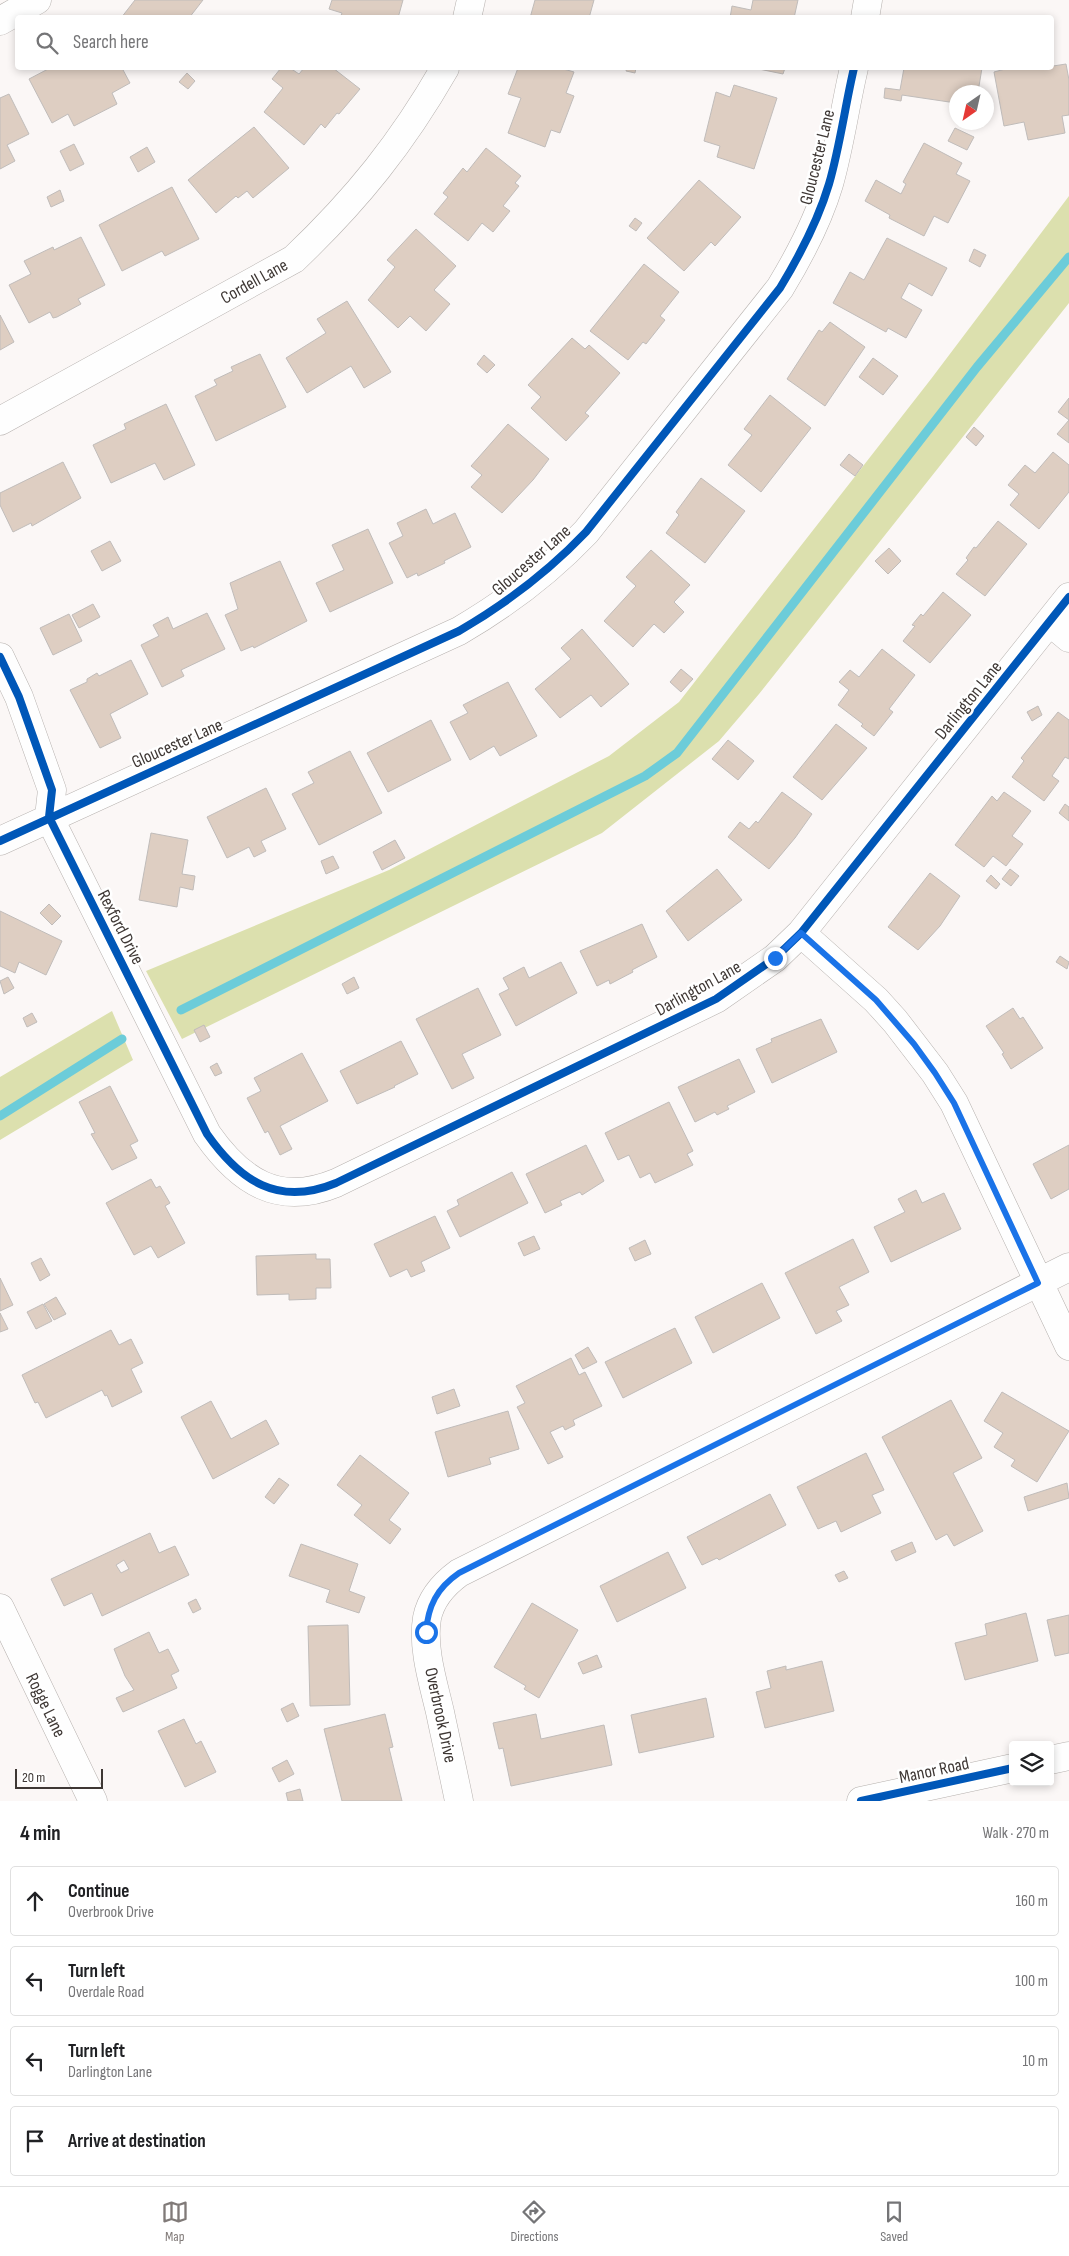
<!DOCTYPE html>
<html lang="en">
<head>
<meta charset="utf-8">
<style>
  body { margin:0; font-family:"Sofia Sans Condensed",sans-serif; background:#f6f6f6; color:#202124 }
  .controls { position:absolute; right:15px; bottom:15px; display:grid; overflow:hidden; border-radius:5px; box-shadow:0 2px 8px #0003 }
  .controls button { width:45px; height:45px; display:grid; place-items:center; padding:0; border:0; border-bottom:1px solid #e0e0e0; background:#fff; color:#202124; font:25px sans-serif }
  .compass { position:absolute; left:949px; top:85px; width:45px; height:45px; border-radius:50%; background:#fff; box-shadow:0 2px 8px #0003; rotate:214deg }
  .scale { position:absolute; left:15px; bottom:12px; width:88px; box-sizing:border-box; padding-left:5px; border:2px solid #3e3734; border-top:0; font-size:14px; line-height:18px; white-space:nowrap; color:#3e3734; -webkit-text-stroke:4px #fff; paint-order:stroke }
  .stop { position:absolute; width:15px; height:15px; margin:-11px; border:4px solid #1a73e8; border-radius:50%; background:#fff }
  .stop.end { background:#1a73e8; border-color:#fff; box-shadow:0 1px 5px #0008 }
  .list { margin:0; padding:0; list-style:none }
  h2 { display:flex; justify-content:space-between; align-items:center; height:65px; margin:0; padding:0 20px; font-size:21px }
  h2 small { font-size:16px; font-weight:400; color:#757577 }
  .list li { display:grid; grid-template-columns:32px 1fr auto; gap:15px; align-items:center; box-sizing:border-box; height:70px; margin:0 10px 10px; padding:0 10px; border:1px solid #e0e0e0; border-radius:5px }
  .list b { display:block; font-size:19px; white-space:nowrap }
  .list p { margin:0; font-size:16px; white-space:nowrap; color:#757577 }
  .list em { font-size:16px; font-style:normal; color:#757577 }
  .icon { flex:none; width:28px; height:28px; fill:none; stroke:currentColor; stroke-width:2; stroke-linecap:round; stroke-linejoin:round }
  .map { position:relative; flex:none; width:1069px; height:1801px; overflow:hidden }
  .search { position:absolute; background:#fff; box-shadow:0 2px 8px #0003; left:15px; right:15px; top:15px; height:55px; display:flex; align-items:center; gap:12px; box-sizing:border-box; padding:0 18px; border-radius:5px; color:#757577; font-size:19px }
  .sheet { height:385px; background:#fff }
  nav { display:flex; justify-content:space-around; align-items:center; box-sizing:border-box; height:70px; border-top:1px solid #e0e0e0; background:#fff; font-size:14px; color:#757577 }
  nav a { display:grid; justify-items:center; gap:2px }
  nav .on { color:#807a78 }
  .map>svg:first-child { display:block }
  .forest { fill:#dce0ae }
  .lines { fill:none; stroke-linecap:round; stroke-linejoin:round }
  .stream { stroke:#6cccd9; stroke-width:9 }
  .building { fill:#decec2; stroke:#c0bcba; fill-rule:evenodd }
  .minor-casing { stroke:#b6b1ae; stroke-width:29 }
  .tertiary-casing { stroke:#b6b1ae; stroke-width:29 }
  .secondary-casing { stroke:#b6b1ae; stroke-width:29 }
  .minor { stroke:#fefefe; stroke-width:28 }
  .tertiary { stroke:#fefefe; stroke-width:28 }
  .secondary { stroke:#fefefe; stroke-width:28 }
  .cycleway-casing { stroke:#fff; stroke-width:11 }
  .cycleway { stroke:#0057b8; stroke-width:8 }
  .route { stroke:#1a73e8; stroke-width:6 }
  .labels { text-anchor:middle; stroke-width:5; stroke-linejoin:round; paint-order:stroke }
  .street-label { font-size:18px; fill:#3e3734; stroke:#fff }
</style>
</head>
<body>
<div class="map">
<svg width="1069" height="1801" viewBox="0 0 1069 1801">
  <rect width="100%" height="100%" fill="#fbf7f6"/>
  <path class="forest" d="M1069,196V303L759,694L719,741L602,833L182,1039L146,971L389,870L609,756L679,702L931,379Z
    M112,1011L133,1060L0,1140V1077Z"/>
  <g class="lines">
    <path class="stream" d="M181,1010L645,776L677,753L977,367L1069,257
      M0,1116L122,1039"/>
  </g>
  <path class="building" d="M135,0H203L189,18H121Z
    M332,0H403L398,18H340L342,13L329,9Z
    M535,0H594L589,18H530Z
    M753,0H798L794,18H730L732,6L751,10Z
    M1066,64L1069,80V115L1062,116L1065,133L1028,140L1024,122L1004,126L994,72L1009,68H1034V69Z
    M50,68H122L130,83L112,93L117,104L74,126L68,114L52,123L29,79Z
    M281,68H290L299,74L304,68H333L360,89L339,114L337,113L325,128L321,124L304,145L264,112L283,88L272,79Z
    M518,68H560L574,72L566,93L574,96L560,133L551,130L545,147L508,133L521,98L508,94Z
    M627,68H636L635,73L626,71Z
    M754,68H785L783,74Z
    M904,68H982L978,92H956V103L902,95L901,101L884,98L885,88L900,90Z
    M187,73L195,81L188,89L179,82Z
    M734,85L777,98L754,169L717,157L720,146L704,141L716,92L730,97Z
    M9,94L29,134L7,145L15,161L0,169V98Z
    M254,127L289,168L253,198L247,191L238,198L236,196L216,213L188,180Z
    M955,128L974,137L967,150L948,141Z
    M924,143L962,163L956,174L970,181L948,223L934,216L924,236L889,218L890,215L865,201L876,180L901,194L906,184L903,182Z
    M74,144L84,164L70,171L60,151Z
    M147,147L155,162L138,172L130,157Z
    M486,148L521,176L515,183L519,186L503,206L510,211L493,232L482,223L468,241L434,214L448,197L443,193L463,168L467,172Z
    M699,180L741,217L715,246L711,242L684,271L647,238Z
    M172,187L199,239L165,256L162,251L122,271L99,225Z
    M60,190L64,201L51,207L47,197Z
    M635,218L642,223L636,231L629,226Z
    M416,229L456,266L434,290L450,304L426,331L410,316L398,328L368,300L395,267L387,260Z
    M81,237L105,285L78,299L81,304L57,317L53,318L50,312L29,323L9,285L31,274L24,261L53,247L54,250Z
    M887,238L947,268L932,296L909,283L901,298L922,310L906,338L888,328L886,332L833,303L850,272L864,280Z
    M974,249L986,255L980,267L969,261Z
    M644,264L679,292L660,316L665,320L646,344L643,342L628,360L590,331Z
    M347,301L391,372L364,388L351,366L307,393L286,358L326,333L317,319Z
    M0,315L14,342L0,350Z
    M830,322L865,347L825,406L787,379L819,330L822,332Z
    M572,338L585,349L589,345L620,373L585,413L589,416L566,441L531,408L541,397L528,385Z
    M260,354L286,407L216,441L195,396L217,385L214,380L233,371L231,367Z
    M484,355L495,365L487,373L477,364Z
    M873,358L898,376L883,395L859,377Z
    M770,395L811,428L761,492L728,465L752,435L744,429Z
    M1069,398V443L1057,434L1069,420L1058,412Z
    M166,404L195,465L164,480L155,463L111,483L93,445L126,429L124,424Z
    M508,424L549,459L533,480L502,513L471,487L482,475L471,466Z
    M974,427L984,436L976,446L966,437Z
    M1053,452L1069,465V492L1039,529L1010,505L1019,494L1008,485L1025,465L1035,473Z
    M849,454L863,465L855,476L840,465Z
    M63,462L81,498L32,526L31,523L13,532L0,505V493Z
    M701,478L745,511L705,563L666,533L679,515L676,512Z
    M426,509L433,524L455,513L471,547L444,561L445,563L418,576L417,573L407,578L389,543L403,536L397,523Z
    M998,521L1027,544L985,596L956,574L968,560L966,558L974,547L976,548Z
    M368,529L393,583L330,612L316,583L344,570L332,545Z
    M110,541L121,561L102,571L91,551Z
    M889,548L901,561L888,574L875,561Z
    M651,550L690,585L674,602L684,612L664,633L654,624L633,647L604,621L636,586L626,577Z
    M280,561L307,621L254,648L253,646L241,651L225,615L238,609L230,583Z
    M943,592L971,615L930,663L903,641L915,626L912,625L921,614L923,616Z
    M93,604L100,617L79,628L72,615Z
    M207,613L225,649L181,670L184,676L162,687L141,645L159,636L153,625L168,617L173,629Z
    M69,614L82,641L53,655L40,628Z
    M582,629L629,684L601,707L591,695L560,718L535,689L571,659L561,648Z
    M882,649L915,675L889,709L893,712L874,736L861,726L863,724L838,705L849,690L839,682L850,670L859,677Z
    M131,660L148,694L110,714L121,738L100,748L70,690L87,682V679L97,673L99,676Z
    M681,669L693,679L681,692L670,682Z
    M508,682L537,736L500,756L494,746L470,760L450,722L468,713L463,705Z
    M1038,706L1042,715L1032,721L1027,712Z
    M1058,712L1069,720V759L1065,757L1052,776L1059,781L1044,801L1012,777L1024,761L1021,758Z
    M431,720L451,760L388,792L367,753Z
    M836,724L867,748L822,800L793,777Z
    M728,740L754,761L738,780L712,759Z
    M350,751L382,813L319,845L292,794L314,783L308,772Z
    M266,788L286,829L261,841L266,851L254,857L249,847L227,858L207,817Z
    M782,792L812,814L795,838L769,869L728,837L740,822L749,829L756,821L758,823Z
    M1004,792L1031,811L1012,836L1023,844L1006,866L993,856L984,867L955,845L992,796L997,801Z
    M1065,804L1069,807V821L1059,813Z
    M151,833L188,840L182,874L195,876L193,890L180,887L177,907L139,900Z
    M395,840L405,858L382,870L373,852Z
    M333,856L339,868L326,874L321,861Z
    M717,869L742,900L688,941L666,911Z
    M1010,869L1019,876L1011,886L1002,879Z
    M930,873L960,896L940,926L918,950L888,927Z
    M991,875L1000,884L996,889L986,881Z
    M49,904L61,916L52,925L40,913Z
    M0,911L62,941L46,975L19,962L15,973L0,966Z
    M642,924L657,957L632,970L633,972L610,984L609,980L597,986L580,951Z
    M1060,956L1069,962L1067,969L1056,962Z
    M561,962L577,993L516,1026L499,994L509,989L503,978L524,967L529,978Z
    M8,977L14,988L4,994L0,981Z
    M354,977L359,988L347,994L342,984Z
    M478,988L501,1035L462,1054L474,1078L452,1089L416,1019Z
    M1013,1008L1020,1019L1023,1017L1043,1048L1011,1069L1002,1054L1004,1053L986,1026Z
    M32,1013L37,1022L27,1027L23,1018Z
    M821,1019L837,1052L772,1083L756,1049L772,1042L771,1039Z
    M204,1025L210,1037L200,1042L194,1030Z
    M401,1041L418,1074L394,1086L395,1087L357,1104L340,1071Z
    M302,1053L328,1101L280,1126L292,1149L280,1155L268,1131L265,1133L247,1098L261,1091L254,1078Z
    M739,1059L755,1092L727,1106L729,1109L717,1115L715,1112L695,1122L678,1087Z
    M217,1063L222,1073L215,1076L210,1067Z
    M110,1086L138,1141L130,1145L137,1158L112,1170L91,1134L95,1133L79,1102Z
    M669,1102L693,1151L687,1154L693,1165L655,1183L650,1173L640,1178L629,1155L618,1160L605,1133Z
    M586,1145L604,1181L582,1195L580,1192L560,1201L562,1205L545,1213L526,1174Z
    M1069,1145V1189L1051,1199L1033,1164Z
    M512,1172L528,1203L460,1237L447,1211L459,1205L457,1200Z
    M151,1179L156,1188L160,1186L170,1203L165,1206L185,1243L158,1258L151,1246L134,1255L106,1203Z
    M916,1190L922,1203L944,1193L961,1229L891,1262L874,1227L905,1212L898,1199Z
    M435,1216L450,1248L421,1262L425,1271L411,1277L407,1269L390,1277L374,1244Z
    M534,1236L540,1249L524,1256L518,1243Z
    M853,1239L869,1272L839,1287L849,1305L836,1311L842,1321L816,1334L785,1273Z
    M645,1240L651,1254L635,1261L629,1248Z
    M316,1254V1259H330L331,1288H316V1299L289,1300V1294L257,1295L256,1256Z
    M41,1258L50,1275L40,1281L31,1263Z
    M0,1278L13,1305L0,1311Z
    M762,1283L780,1318L713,1353L695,1317Z
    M56,1297L66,1314L54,1320L44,1304Z
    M43,1304L52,1321L36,1329L27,1312Z
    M0,1313L8,1329L0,1332Z
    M675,1328L692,1363L623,1398L605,1362Z
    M111,1330L119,1345L131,1339L143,1363L131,1369L142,1392L112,1407L107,1395L105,1396L102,1390L46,1418L38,1402L35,1403L22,1375Z
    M588,1347L597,1362L583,1369L575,1355Z
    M571,1358L579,1375L585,1372L602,1406L573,1420L575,1425L565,1430L563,1426L550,1432L563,1457L548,1464L517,1407L525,1403L516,1386Z
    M454,1389L460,1406L437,1414L432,1397Z
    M1002,1392L1069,1431L1037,1482L1011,1466L1015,1460L994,1447L1003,1433L984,1421Z
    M951,1400L982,1458L953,1473L983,1531L954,1546L947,1534L936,1540L882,1437Z
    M211,1401L231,1439L266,1420L279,1444L213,1479L181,1417Z
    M508,1411L519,1449L489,1458L491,1464L448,1477L435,1432Z
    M866,1453L884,1490L872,1495L881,1513L841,1532L836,1521L818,1529L797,1487Z
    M360,1455L409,1493L389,1520L401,1529L390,1544L354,1515L362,1505L337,1485Z
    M279,1478L289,1485L274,1504L265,1497Z
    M1067,1483L1069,1498L1028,1511L1024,1497Z
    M770,1494L786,1525L719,1560L717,1558L702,1565L687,1537Z
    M150,1533L159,1553L175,1546L189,1575L102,1616L92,1593L64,1606L51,1579ZM124,1560L129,1569L121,1573L116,1565Z
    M912,1542L916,1552L896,1561L891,1551Z
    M301,1544L358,1564L349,1591L365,1597L359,1613L326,1602L330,1590L289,1576Z
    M668,1552L686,1588L617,1622L600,1586Z
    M844,1571L848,1578L839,1582L835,1575Z
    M196,1599L201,1609L193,1613L188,1603Z
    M532,1603L578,1630L539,1698L524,1689L526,1686L494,1667Z
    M1026,1613L1038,1661L965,1680L955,1643L987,1635L985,1624Z
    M1069,1615V1653L1055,1656L1047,1620Z
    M348,1625L350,1705L310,1706L308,1626Z
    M149,1632L159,1653L168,1649L179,1671L171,1675L177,1688L123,1712L116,1698L134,1690L125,1676L114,1649Z
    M597,1655L602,1667L583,1674L578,1663Z
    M822,1661L834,1711L765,1728L756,1692L771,1688L767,1671L786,1666V1670Z
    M706,1698L714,1737L639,1753L631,1715Z
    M293,1703L299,1716L287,1722L281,1709Z
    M385,1714L393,1747L389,1748L402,1801H342L324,1729Z
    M536,1714L541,1739L604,1725L612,1765L511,1786L503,1748L499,1749L493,1723Z
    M184,1719L196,1744L201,1741L216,1772L185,1787L158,1731Z
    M287,1760L294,1774L279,1782L272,1768Z
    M300,1789L303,1801H288L286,1793Z"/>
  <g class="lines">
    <g class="minor-casing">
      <path id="minor" d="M467,18L471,0
        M865,18L868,0
        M0,21L37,0
        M0,421L294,259C357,199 402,143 445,68
        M1050,622L1069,638
        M0,657L19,697L52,790L49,817L207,1134C240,1181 278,1207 336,1183L716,999L775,958L801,933L1069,597
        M0,841L459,631C507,603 548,572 586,532L780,288C800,255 818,221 829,184C840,146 845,106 854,68
        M801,933L876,1000L895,1021L935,1073L954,1103L1069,1346
        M459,1801C453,1771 446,1741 440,1712C433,1682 422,1648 427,1618C431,1598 444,1584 459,1573L1069,1267"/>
    </g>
    <g class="tertiary-casing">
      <path id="tertiary" d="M0,1608L93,1801"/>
    </g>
    <g class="secondary-casing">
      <path id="secondary" d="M1050,1760L1069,1756
        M861,1801L1013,1768"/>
    </g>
    <use href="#minor" class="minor"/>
    <use href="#tertiary" class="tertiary"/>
    <use href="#secondary" class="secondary"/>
    <g class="cycleway-casing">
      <path id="cycleway" d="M0,657L19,697L52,790L49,817L207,1134C240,1181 278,1207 336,1183L716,999L775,958L801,933L1069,597
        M0,841L459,631C507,603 548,572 586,532L780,288C800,255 818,221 829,184C840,146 845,106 854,68
        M861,1801L1013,1768"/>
    </g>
    <use href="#cycleway" class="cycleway"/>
  </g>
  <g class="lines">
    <path class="route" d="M426,1632C428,1606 437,1588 459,1573L1038,1283L954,1103L935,1073L914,1044L876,1000L801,933L775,958"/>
  </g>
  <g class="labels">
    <g class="street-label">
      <text transform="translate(817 157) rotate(-76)" y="6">Gloucester Lane</text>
      <text transform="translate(254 281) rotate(-29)" y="6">Cordell Lane</text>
      <text transform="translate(531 560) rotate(-41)" y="6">Gloucester Lane</text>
      <text transform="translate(968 700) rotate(-51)" y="6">Darlington Lane</text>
      <text transform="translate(177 743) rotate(-24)" y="6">Gloucester Lane</text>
      <text transform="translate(121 927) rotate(63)" y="6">Rexford Drive</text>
      <text transform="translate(698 988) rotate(-29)" y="6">Darlington Lane</text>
      <text transform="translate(46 1705) rotate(64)" y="6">Rogge Lane</text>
      <text transform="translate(441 1715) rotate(78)" y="6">Overbrook Drive</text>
      <text transform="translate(934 1770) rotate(-12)" y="6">Manor Road</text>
    </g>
  </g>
</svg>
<div class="controls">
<button><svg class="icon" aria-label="layers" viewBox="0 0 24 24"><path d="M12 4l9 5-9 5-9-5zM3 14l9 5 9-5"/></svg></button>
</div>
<svg class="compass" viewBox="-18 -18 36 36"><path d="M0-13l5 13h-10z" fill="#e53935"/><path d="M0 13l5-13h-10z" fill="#757577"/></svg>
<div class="scale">20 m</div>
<div class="stop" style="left:426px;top:1632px"></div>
<div class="stop end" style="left:775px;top:958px"></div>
<div class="search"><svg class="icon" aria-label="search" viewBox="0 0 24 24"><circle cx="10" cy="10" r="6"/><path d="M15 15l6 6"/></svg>Search here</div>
</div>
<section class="sheet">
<h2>4 min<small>Walk · 270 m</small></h2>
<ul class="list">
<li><svg class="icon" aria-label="ahead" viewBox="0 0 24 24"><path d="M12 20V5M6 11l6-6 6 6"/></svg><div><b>Continue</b><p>Overbrook Drive</p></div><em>160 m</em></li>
<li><svg class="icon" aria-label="left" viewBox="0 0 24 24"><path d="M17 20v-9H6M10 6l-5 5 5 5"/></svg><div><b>Turn left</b><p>Overdale Road</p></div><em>100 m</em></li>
<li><svg class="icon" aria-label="left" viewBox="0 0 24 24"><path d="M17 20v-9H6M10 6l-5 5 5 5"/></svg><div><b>Turn left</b><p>Darlington Lane</p></div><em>10 m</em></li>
<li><svg class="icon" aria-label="arrive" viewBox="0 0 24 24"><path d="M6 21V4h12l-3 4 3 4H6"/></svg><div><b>Arrive at destination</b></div></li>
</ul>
</section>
<nav>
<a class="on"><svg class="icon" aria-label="map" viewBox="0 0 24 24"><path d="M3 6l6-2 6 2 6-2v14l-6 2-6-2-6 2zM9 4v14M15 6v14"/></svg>Map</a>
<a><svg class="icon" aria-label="directions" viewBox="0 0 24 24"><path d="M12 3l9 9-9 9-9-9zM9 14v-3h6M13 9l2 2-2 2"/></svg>Directions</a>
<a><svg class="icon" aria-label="saved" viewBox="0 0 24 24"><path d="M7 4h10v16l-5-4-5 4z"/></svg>Saved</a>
</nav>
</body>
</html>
